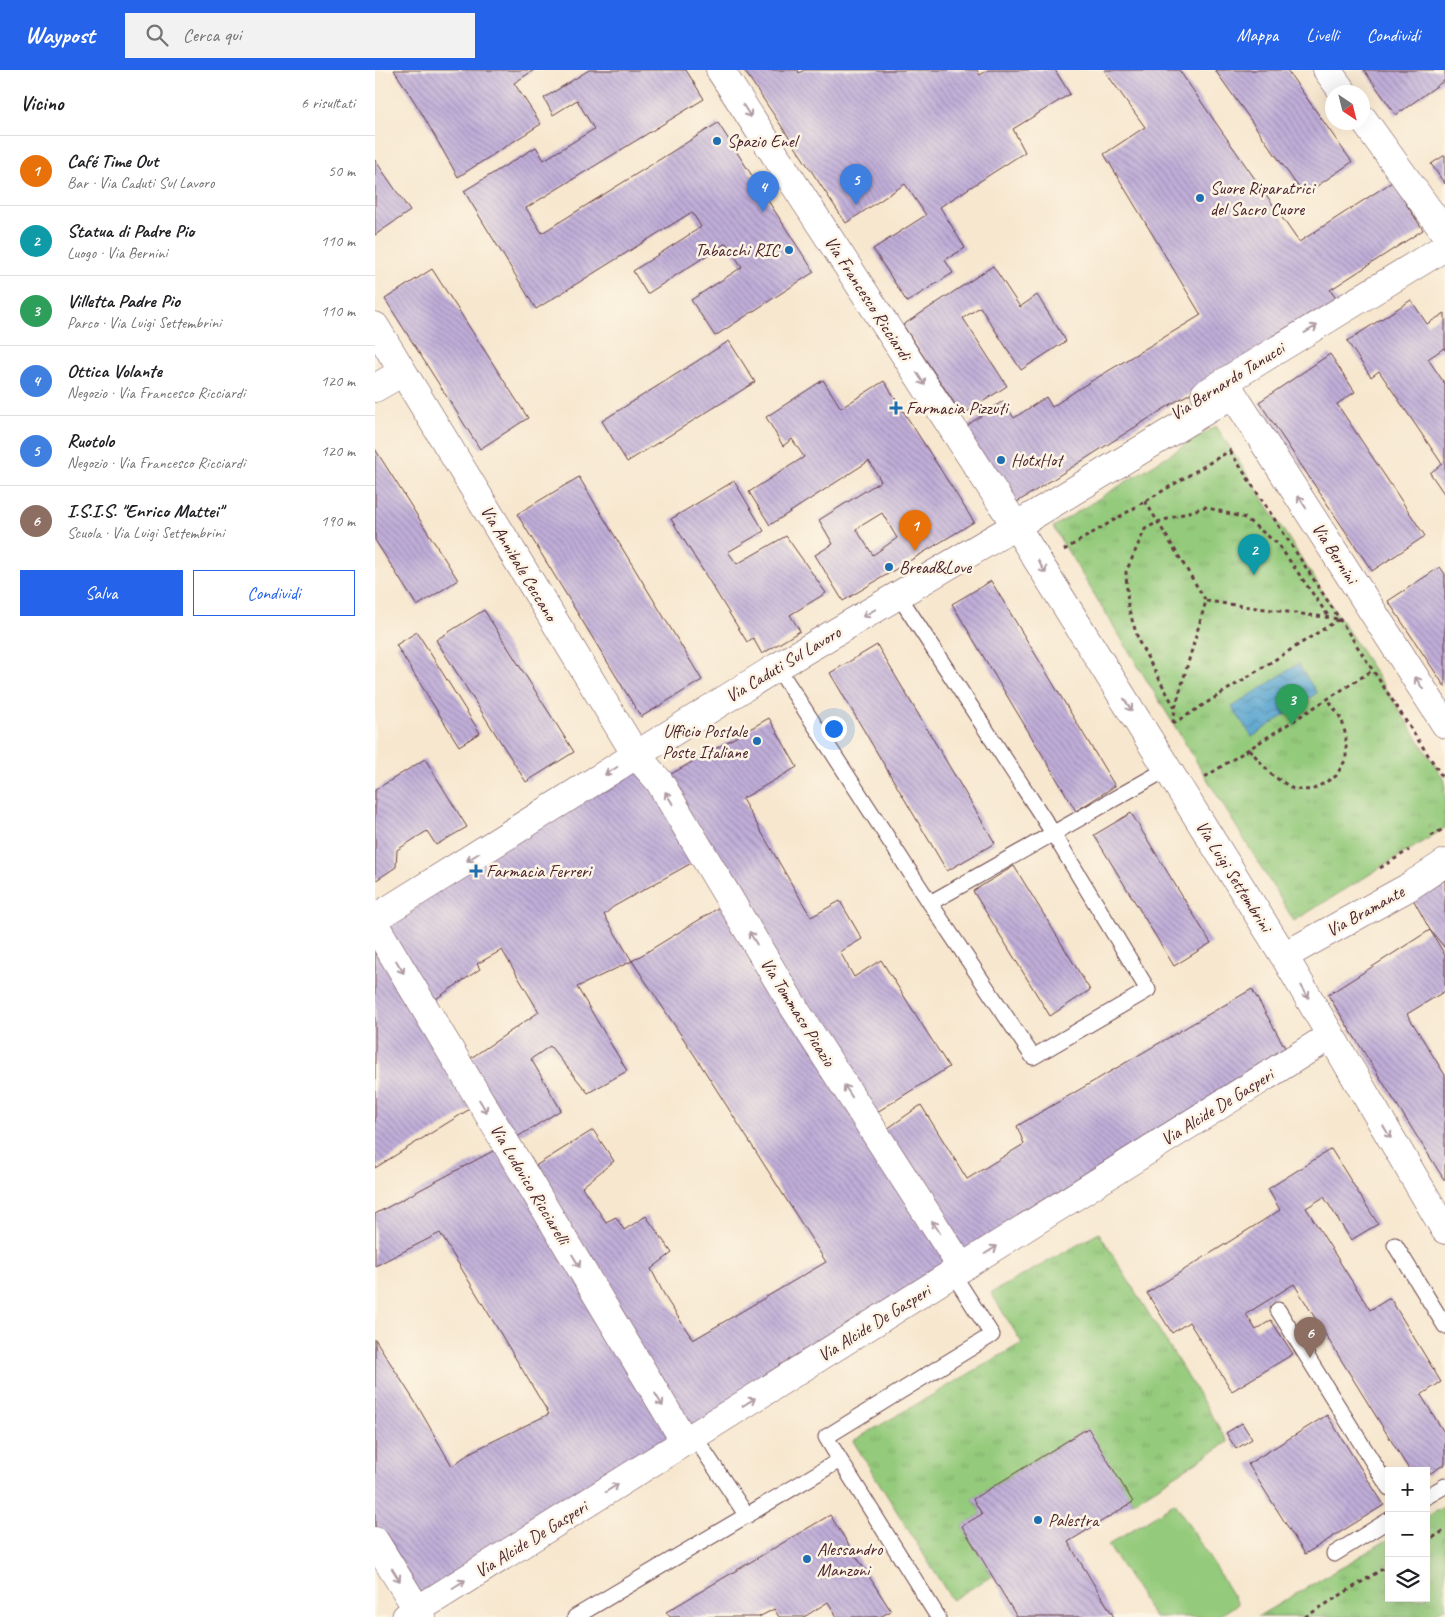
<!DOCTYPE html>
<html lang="it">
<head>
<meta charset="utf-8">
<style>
  body { margin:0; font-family:Caveat,sans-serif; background:#f2f2f2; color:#202124 }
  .controls { position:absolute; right:15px; bottom:15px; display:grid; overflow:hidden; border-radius:0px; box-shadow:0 5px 20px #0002 }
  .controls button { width:45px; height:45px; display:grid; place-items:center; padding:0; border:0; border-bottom:1px solid #e0e0e0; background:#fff; color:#202124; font:25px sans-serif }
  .compass { position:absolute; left:950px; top:15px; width:45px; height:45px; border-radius:50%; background:#fff; box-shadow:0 5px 20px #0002; rotate:145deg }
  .you { position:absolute; left:458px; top:658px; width:18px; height:18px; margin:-12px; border:4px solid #fff; border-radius:50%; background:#1a73e8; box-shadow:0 0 0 8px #1a73e833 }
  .badge { display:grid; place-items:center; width:32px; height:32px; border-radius:50%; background:#2563eb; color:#fff; font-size:16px; font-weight:700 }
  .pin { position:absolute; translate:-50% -41px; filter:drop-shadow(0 1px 2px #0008) }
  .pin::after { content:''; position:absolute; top:26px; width:18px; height:15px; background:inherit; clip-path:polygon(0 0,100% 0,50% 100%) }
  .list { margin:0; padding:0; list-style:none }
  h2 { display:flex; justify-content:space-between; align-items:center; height:65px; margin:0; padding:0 20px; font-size:21px }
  h2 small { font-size:16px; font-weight:400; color:#757577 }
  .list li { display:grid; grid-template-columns:32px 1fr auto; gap:15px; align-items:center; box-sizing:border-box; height:70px; padding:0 20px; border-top:1px solid #e0e0e0 }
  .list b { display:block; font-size:19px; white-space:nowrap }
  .list p { margin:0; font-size:16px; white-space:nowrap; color:#757577 }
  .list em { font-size:16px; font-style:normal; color:#757577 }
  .actions { display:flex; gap:10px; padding:15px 20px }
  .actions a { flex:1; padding:11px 0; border:1px solid #2563eb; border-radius:0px; text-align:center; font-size:18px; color:#2563eb }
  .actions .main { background:#2563eb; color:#fff }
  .icon { flex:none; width:28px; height:28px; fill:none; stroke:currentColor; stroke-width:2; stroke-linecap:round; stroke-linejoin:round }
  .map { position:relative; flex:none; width:1070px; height:1547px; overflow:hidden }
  header { display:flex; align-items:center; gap:30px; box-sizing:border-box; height:70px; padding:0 25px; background:#2563eb; color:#fff }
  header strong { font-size:24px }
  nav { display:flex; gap:28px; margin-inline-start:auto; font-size:18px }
  .search { width:350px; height:45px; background:#f2f2f2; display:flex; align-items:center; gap:12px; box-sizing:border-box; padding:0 18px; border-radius:0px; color:#757577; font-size:19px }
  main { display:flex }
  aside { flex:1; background:#fff }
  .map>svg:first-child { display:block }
  .grass { fill:url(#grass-tufts); stroke:#6f7454 }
  .pitch { fill:#94ca7c; stroke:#6f7454 }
  .water { fill:url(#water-waves); stroke:#50627e }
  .building { fill:url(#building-back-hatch); fill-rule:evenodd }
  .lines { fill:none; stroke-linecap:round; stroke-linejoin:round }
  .lane-casing { stroke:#643d44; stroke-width:17 }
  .street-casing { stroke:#643d44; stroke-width:29 }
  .path { stroke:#643d44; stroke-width:3; stroke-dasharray:4 4; stroke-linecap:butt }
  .lane { stroke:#fff; stroke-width:15 }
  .street { stroke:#fff; stroke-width:28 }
  .oneway { stroke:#ae9aa0 }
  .poi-dot { fill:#1f6fb2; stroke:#fcf5e5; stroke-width:2 }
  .labels { text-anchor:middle; stroke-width:5; stroke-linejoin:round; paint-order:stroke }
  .poi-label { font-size:18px; fill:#4a1f2b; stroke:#fcf5e5; text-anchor:start }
  .street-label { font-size:18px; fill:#4a1f2b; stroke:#fcf5e5 }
</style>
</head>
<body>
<header>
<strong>Waypost</strong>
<div class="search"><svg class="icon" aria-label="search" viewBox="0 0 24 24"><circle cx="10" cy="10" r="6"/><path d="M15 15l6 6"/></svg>Cerca qui</div>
<nav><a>Mappa</a><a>Livelli</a><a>Condividi</a></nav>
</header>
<main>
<aside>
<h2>Vicino<small>6 risultati</small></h2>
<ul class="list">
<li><span class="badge" style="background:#e8710a">1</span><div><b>Café Time Out</b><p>Bar · Via Caduti Sul Lavoro</p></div><em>50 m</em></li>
<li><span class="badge" style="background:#0f9aa8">2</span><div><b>Statua di Padre Pio</b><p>Luogo · Via Bernini</p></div><em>110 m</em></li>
<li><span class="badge" style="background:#2e9e5b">3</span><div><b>Villetta Padre Pio</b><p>Parco · Via Luigi Settembrini</p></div><em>110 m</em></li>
<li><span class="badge" style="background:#3f7fe0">4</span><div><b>Ottica Volante</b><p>Negozio · Via Francesco Ricciardi</p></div><em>120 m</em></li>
<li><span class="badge" style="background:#3f7fe0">5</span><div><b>Ruotolo</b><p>Negozio · Via Francesco Ricciardi</p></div><em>120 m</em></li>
<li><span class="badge" style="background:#8d6e63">6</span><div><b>I.S.I.S. &quot;Enrico Mattei&quot;</b><p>Scuola · Via Luigi Settembrini</p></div><em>190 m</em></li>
</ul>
<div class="actions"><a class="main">Salva</a><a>Condividi</a></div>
</aside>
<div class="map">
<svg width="1070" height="1547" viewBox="0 0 1070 1547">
  <defs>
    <pattern id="grass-tufts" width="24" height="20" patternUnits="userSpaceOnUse" patternTransform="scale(1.25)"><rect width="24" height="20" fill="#94ca7c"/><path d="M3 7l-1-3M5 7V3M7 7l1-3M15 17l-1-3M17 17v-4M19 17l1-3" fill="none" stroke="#81ad6b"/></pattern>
    <pattern id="water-waves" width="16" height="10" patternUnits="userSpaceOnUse" patternTransform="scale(1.25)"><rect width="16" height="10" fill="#57a4d0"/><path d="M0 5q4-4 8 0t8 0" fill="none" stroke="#4a85a9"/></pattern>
    <pattern id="building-back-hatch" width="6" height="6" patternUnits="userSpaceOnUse" patternTransform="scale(1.25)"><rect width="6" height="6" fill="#c0aed9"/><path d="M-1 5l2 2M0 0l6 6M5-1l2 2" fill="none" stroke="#9e8db0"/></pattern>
  </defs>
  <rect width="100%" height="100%" fill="#fcf5e5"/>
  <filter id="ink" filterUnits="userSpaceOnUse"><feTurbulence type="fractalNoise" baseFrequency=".02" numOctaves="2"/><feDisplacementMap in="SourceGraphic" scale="10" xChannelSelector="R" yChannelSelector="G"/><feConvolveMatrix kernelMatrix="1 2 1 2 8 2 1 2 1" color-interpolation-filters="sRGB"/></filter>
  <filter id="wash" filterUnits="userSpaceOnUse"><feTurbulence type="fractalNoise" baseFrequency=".0096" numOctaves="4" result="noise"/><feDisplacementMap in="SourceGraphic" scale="20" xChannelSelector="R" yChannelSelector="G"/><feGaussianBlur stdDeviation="1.12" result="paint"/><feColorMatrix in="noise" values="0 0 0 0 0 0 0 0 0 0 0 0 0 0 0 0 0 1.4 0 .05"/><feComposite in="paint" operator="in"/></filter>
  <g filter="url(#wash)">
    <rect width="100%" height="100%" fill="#f7e7cf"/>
    <path class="grass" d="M841,356L1070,711V758L919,851L678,457Z
      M724,1163L853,1372L758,1432L712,1358L598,1429L607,1444L587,1456L617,1506L577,1530L478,1371L647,1273L616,1223Z
      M1070,1436V1537L1056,1547H882L1014,1469V1528H1051V1447Z"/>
    <path class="pitch" d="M800,1433L863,1534L842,1547H779L733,1475Z"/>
    <path class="water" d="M923,594L942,623L877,667L857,637Z"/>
    <g id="blocks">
      <path class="building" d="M19,0H159L139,13L166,54L83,107L46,42Z
        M214,0H311L329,29L151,138L167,163L343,53L439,202L340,266L316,230L367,197L351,173L272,224L258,201L326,157L317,142L161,239L89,121L161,77L169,90L219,59L202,30L178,45L169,28Z
        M369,0H423L424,3L429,0H602L605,5L613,0H680L695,24L638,59L650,82L565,137L590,178L570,190L578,203L532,232L498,179L551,145L530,114L471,153Z
        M729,0H804L924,172L1017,112L1048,160L955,220L965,234L858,299L798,333L636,436L584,361L628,331L639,348L671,327L677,337L705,318L826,245L729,84L770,57Z
        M840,0H912L977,92L929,125Z
        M989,0H1070V10L1021,45Z
        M1070,85V114L1056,94Z
        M0,90L35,141L0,165Z
        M618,196L645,237L662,225L691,271L646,300L605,237L588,248L632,316L587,345L528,255Z
        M57,199L153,348L105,379L10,229Z
        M1036,230L1052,254L1070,243V280L1069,278L1053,289L1070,314V425L1055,403L1067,394L1004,301L996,307L972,271Z
        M354,271L380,312L252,392L227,351Z
        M955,284L980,322L962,334L1050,466L997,501L884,332Z
        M448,310L466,338L509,311L599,452L468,531L440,485L458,474L444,450L506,411L494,391L395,455L374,422L429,387L417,369L408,376L391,347ZM507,443L522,468L498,485L481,459Z
        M0,379L83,510L42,536L0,470Z
        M204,407L327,610L266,647L142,444Z
        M359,411L389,461L353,482L362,494L411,466L451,523L415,545L425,561L387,584L378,568L372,572L296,449Z
        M1065,497L1070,504V617L1013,531Z
        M616,511L740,716L701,741L577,534Z
        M109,540L199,682L151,712L61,570Z
        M42,562L105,663L84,676L21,575Z
        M502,575L620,773L572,801L455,603Z
        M394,648L422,697L367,729L436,847L465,831L487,869L465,882L479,907L506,890L574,997L491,1049L502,1066L546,1035L592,1109L649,1074L642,1056L877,919L917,990L43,1540L0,1471V1269L42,1335L77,1396L96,1382L174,1344L65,1163L0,1196V1144L131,1074L149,1103L218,1060L239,1091L207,1117L231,1152L241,1147L249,1160L271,1146L297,1183L276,1199L292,1230L318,1270L451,1192L322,989L257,891L202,917L252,1001L213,1023L175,976L156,989L186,1040L131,1074L106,1032L0,1098V848L261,685L284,711ZM329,786L355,831L257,891L229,845L238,837ZM127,880L164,942L84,996L49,937L105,899L102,894Z
        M50,689L92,757L61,775L52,761L22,780L21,797L0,811V720Z
        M756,743L836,873L799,896L719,765Z
        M1070,793V878L1055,860L1070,885V921L1032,944L1070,1005V1111L953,925L1055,860L1032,818Z
        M639,796L715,920L675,946L598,821Z
        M956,1079L1003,1154L976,1170L949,1127L931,1138L995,1240L1015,1228L1066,1312L1046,1325L1070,1364V1394L1051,1406V1401H1035L919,1214L871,1244L881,1260L896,1250L918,1284L857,1321L814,1252L797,1263L772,1223L905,1140L893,1119Z
        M952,1345L1009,1435L930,1484L873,1394Z
        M867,1353L877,1369L861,1379L851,1363Z
        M713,1358L758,1432L693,1472L739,1547H642L587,1456L607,1444L598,1429Z
        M455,1445L516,1541L505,1547H462L453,1532L429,1547H404L399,1539L384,1547H295L291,1542Z"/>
    </g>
  </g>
  <g filter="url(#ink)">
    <use href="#blocks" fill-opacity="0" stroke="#643d44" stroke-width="1"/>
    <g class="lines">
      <g class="lane-casing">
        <path id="lane" d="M524,526L678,763L773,920L658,987L555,833L792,699
          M402,597L555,833
          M1020,1175L1070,1256
          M903,1240L1014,1418
          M319,1366L372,1446
          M465,1390L451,1367L617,1265L578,1204
          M1051,1427L1070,1416
          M959,1484L1014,1450
          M200,1547L465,1390L563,1547"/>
      </g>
      <g class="street-casing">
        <path id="street" d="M345,0L641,456L909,886L1070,1160
          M952,0L968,22
          M988,49L1070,163
          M0,256L261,685L284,711L420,939L587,1198
          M850,312L1070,654
          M0,318L28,302
          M830,324L1070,177
          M0,848L402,597L662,443L858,324
          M0,855L310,1372
          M909,886L1032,818L1070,793
          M0,1471L47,1547
          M31,1547L955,966"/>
      </g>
      <path class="path" d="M855,381L1070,711
        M770,431L831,531L800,638L798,653
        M689,480L856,380
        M831,531L964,549
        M800,638L764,572L753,537L751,502L770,459L783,452L830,437L870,448L903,474L954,547
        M798,654L966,548
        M874,679L897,705L918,719L937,720L961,706L971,689V667L967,650L953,629
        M830,707L998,600
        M1056,766L1070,758
        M1005,798L1034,780
        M1051,1472L1070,1460
        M930,1547L1014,1495"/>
      <use href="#lane" class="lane"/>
      <use href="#street" class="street"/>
    </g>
    <defs><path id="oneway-shaft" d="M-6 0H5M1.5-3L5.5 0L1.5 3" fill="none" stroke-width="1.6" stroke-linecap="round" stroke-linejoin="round" transform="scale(1.25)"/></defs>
    <g class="oneway">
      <use href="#oneway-shaft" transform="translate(372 41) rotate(57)"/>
      <use href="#oneway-shaft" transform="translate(936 259) rotate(-31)"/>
      <use href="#oneway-shaft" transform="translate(546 309) rotate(57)"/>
      <use href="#oneway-shaft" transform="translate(927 432) rotate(-123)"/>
      <use href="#oneway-shaft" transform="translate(667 497) rotate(58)"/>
      <use href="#oneway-shaft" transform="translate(494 543) rotate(150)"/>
      <use href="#oneway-shaft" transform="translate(1044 613) rotate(-123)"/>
      <use href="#oneway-shaft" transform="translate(753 635) rotate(58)"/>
      <use href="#oneway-shaft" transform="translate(236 701) rotate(148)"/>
      <use href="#oneway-shaft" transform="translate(294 728) rotate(-121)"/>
      <use href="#oneway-shaft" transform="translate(98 787) rotate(148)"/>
      <use href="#oneway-shaft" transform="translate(378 868) rotate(-121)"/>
      <use href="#oneway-shaft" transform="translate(25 897) rotate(59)"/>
      <use href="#oneway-shaft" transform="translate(930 922) rotate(60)"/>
      <use href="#oneway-shaft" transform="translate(473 1021) rotate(-123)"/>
      <use href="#oneway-shaft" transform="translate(108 1036) rotate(59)"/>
      <use href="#oneway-shaft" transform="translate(1012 1062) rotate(59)"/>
      <use href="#oneway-shaft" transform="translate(561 1157) rotate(-123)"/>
      <use href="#oneway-shaft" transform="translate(616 1180) rotate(-32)"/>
      <use href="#oneway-shaft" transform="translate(201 1191) rotate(59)"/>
      <use href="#oneway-shaft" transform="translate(284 1330) rotate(59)"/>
      <use href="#oneway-shaft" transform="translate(374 1332) rotate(-32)"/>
      <use href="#oneway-shaft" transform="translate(237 1418) rotate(-32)"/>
      <use href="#oneway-shaft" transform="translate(21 1505) rotate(58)"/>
      <use href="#oneway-shaft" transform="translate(84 1514) rotate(-32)"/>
    </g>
  </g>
  <g class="poi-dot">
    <circle cx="342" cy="71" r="5"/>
    <circle cx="825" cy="128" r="5"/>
    <circle cx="414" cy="180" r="5"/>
    <path d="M518.5 330.5h5v5h5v5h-5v5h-5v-5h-5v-5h5z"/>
    <circle cx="626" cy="390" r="5"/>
    <circle cx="514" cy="497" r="5"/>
    <circle cx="382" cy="671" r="5"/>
    <path d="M98.5 793.5h5v5h5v5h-5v5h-5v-5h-5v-5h5z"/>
    <circle cx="663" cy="1450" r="5"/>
    <circle cx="432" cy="1489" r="5"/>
  </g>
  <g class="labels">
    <g class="poi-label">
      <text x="352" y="77">Spazio Enel</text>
      <text x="835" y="124">Suore Riparatrici<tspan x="835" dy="21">del Sacro Cuore</tspan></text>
      <text x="404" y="186" text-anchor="end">Tabacchi RIC</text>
      <text x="531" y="344">Farmacia Pizzuti</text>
      <text x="636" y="396">HotxHot</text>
      <text x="524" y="503">Bread&amp;Love</text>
      <text x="372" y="667" text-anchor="end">Ufficio Postale<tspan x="372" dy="21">Poste Italiane</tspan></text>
      <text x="111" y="807">Farmacia Ferreri</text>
      <text x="673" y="1456">Palestra</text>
      <text x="442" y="1485">Alessandro<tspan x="442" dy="21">Manzoni</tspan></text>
    </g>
    <g class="street-label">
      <text transform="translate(493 228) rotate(57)" y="6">Via Francesco Ricciardi</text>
      <text transform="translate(852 311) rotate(-32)" y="6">Via Bernardo Tanucci</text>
      <text transform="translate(960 483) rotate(57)" y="6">Via Bernini</text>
      <text transform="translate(144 493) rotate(59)" y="6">Via Annibale Ceccano</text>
      <text transform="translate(408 594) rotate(-31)" y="6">Via Caduti Sul Lavoro</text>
      <text transform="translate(859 806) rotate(58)" y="6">Via Luigi Settembrini</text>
      <text transform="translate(990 841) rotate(-29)" y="6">Via Bramante</text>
      <text transform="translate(423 942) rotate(58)" y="6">Via Tommaso Picazio</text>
      <text transform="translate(842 1037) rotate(-32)" y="6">Via Alcide De Gasperi</text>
      <text transform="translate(155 1114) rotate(59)" y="6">Via Ludovico Ricciarelli</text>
      <text transform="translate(499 1253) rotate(-32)" y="6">Via Alcide De Gasperi</text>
      <text transform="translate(156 1469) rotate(-32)" y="6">Via Alcide De Gasperi</text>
    </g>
  </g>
</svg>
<div class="controls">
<button>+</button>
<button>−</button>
<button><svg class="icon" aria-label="layers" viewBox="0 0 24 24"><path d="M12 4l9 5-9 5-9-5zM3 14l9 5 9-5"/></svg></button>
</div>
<svg class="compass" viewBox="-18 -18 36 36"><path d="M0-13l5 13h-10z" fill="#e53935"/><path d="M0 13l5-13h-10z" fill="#757577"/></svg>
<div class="you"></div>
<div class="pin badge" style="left:540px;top:481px;background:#e8710a">1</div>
<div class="pin badge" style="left:879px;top:505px;background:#0f9aa8">2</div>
<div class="pin badge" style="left:917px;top:655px;background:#2e9e5b">3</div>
<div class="pin badge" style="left:388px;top:142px;background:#3f7fe0">4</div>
<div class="pin badge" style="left:481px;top:135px;background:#3f7fe0">5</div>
<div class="pin badge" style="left:935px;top:1288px;background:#8d6e63">6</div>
</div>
</main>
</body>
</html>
